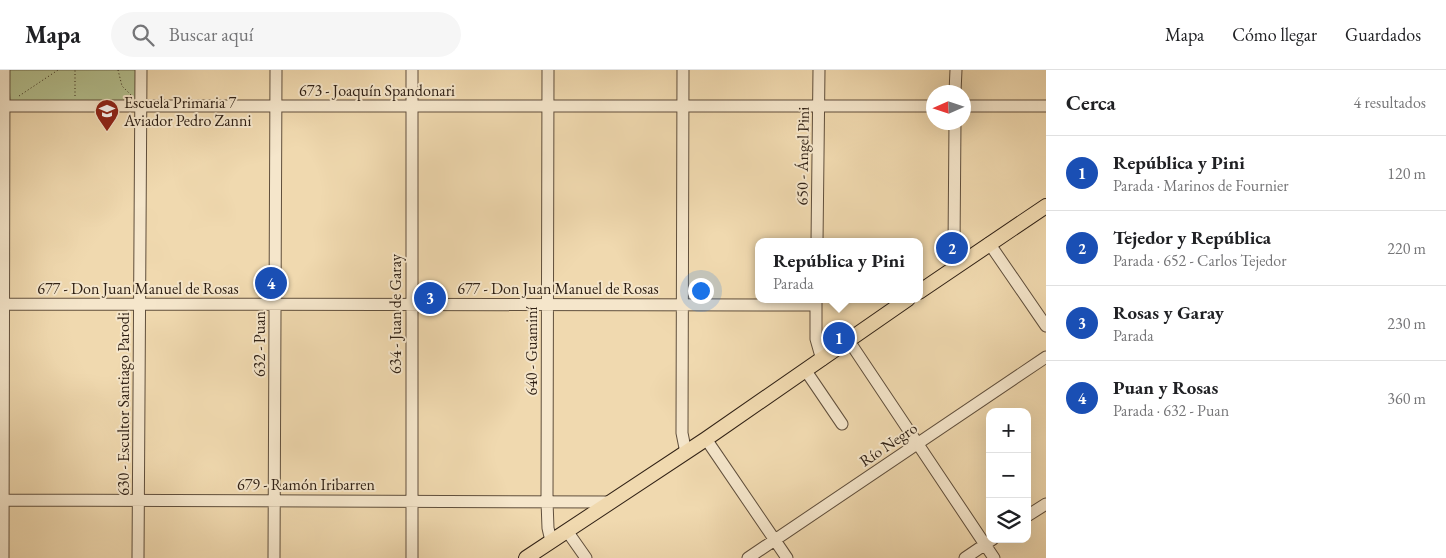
<!DOCTYPE html>
<html lang="es">
<head>
<meta charset="utf-8">
<style>
  body { margin:0; font-family:"EB Garamond",serif; background:#f6f6f6; color:#202124 }
  .controls { position:absolute; right:15px; bottom:15px; display:grid; overflow:hidden; border-radius:10px; box-shadow:0 5px 20px #0002 }
  .controls button { width:45px; height:45px; display:grid; place-items:center; padding:0; border:0; border-bottom:1px solid #e0e0e0; background:#fff; color:#202124; font:25px sans-serif }
  .compass { position:absolute; left:926px; top:15px; width:45px; height:45px; border-radius:50%; background:#fff; box-shadow:0 5px 20px #0002; rotate:267deg }
  .you { position:absolute; left:700px; top:220px; width:18px; height:18px; margin:-12px; border:4px solid #fff; border-radius:50%; background:#1a73e8; box-shadow:0 0 0 8px #1a73e833 }
  .badge { display:grid; place-items:center; width:32px; height:32px; border-radius:50%; background:#8f2418; color:#fff; font-size:16px; font-weight:700 }
  .pin { position:absolute; translate:-50% -50%; border:2px solid #fff; box-shadow:0 1px 5px #0006 }
  .popup { position:absolute; left:755px; top:168px; width:168px; height:65px; box-sizing:border-box; display:grid; place-content:center; border-radius:10px; background:#fff; filter:drop-shadow(0 1px 4px #0005); font-size:16px; white-space:nowrap; color:#757577 }
  .popup b { font-size:19px; color:#202124 }
  .popup::after { content:''; position:absolute; left:50%; top:100%; margin-left:-10px; border:10px solid transparent; border-top-color:#fff }
  .list { margin:0; padding:0; list-style:none }
  h2 { display:flex; justify-content:space-between; align-items:center; height:65px; margin:0; padding:0 20px; font-size:21px }
  h2 small { font-size:16px; font-weight:400; color:#757577 }
  .list li { display:grid; grid-template-columns:32px 1fr auto; gap:15px; align-items:center; box-sizing:border-box; height:75px; padding:0 20px; border-top:1px solid #e0e0e0 }
  .list b { display:block; font-size:19px; white-space:nowrap }
  .list p { margin:0; font-size:16px; white-space:nowrap; color:#757577 }
  .list em { font-size:16px; font-style:normal; color:#757577 }
  .icon { flex:none; width:28px; height:28px; fill:none; stroke:currentColor; stroke-width:2; stroke-linecap:round; stroke-linejoin:round }
  .map { position:relative; flex:none; width:1046px; height:488px; overflow:hidden }
  header { display:flex; align-items:center; gap:30px; box-sizing:border-box; height:70px; padding:0 25px; background:#fff; border-bottom:1px solid #e0e0e0 }
  header strong { font-size:24px }
  nav { display:flex; gap:28px; margin-inline-start:auto; font-size:18px }
  .search { width:350px; height:45px; background:#f6f6f6; display:flex; align-items:center; gap:12px; box-sizing:border-box; padding:0 18px; border-radius:28px; color:#757577; font-size:19px }
  main { display:flex }
  aside { flex:1; background:#fff }
  .map>svg:first-child { display:block }
  .green { fill:#b4c08f; stroke:#727052 }
  .lines { fill:none; stroke-linecap:round; stroke-linejoin:round }
  .minor-casing { stroke:#604f3c; stroke-width:13 }
  .major-casing { stroke:#302115; stroke-width:16 }
  .path { stroke:#302115; stroke-width:1; stroke-dasharray:1 2.5; stroke-linecap:butt }
  .minor { stroke:#f5e6cb; stroke-width:11 }
  .major { stroke:#f0d9af; stroke-width:14 }
  .labels { text-anchor:middle; stroke-width:4; stroke-linejoin:round; paint-order:stroke }
  .street-label { font-size:16px; fill:#302115; stroke:#f5e6cb }
  .poi-label { font-size:16px; fill:#302115; stroke:#f5e6cb; text-anchor:start }
</style>
</head>
<body>
<header>
<strong>Mapa</strong>
<div class="search"><svg class="icon" aria-label="search" viewBox="0 0 24 24"><circle cx="10" cy="10" r="6"/><path d="M15 15l6 6"/></svg>Buscar aquí</div>
<nav><a>Mapa</a><a>Cómo llegar</a><a>Guardados</a></nav>
</header>
<main>
<div class="map">
<svg width="1046" height="488" viewBox="0 0 1046 488">
  <rect width="100%" height="100%" fill="#f0d9af"/>
  <filter id="stains"><feTurbulence type="fractalNoise" baseFrequency=".004" numOctaves="4"/><feColorMatrix values="0 0 0 0 .2 0 0 0 0 .09 0 0 0 0 .02 0 0 0 .5 -.17"/></filter>
  <radialGradient id="worn" r=".72"><stop offset=".6" stop-color="#630" stop-opacity="0"/><stop offset="1" stop-color="#630" stop-opacity=".3"/></radialGradient>
  <path class="green" d="M8,0H137V28L132,33L13,32L10,30Z"/>
  <g class="lines">
    <g class="minor-casing">
      <path id="minor" d="M412,0V488
        M548,0L547,431L548,458L551,471
        M683,0L682,363L686,383
        M955,22L956,0
        M0,36H934
        M964,36H1046
        M955,52L954,177L957,196
        M817,172L819,0
        M989,173L1046,256
        M816,229V269L822,290
        M0,234L816,235
        M849,271L994,488
        M806,301L842,354
        M706,369L787,488
        M0,430L611,432
        M1027,446L1046,434
        M567,461L586,488
        M3,488L4,0
        M138,488L141,0
        M274,488L276,0
        M748,488L1046,287
        M965,488L993,469"/>
    </g>
    <g class="major-casing">
      <path id="major" d="M919,222L1046,136
        M526,488L706,369L908,229"/>
    </g>
    <path class="path" d="M118,0L122,16L131,25
      M19,26L58,0
      M75,26V0"/>
    <use href="#minor" class="minor"/>
    <use href="#major" class="major"/>
  </g>
  <defs>
    <g id="school-pin" transform="scale(1.25)"><path d="M0 17L-7.5 6A9.5 9.5 0 1 1 7.5 6Z" fill="#8f2418" stroke="#f5e6cb"/><path d="M0-5L7-2L0 1L-7-2ZM-4 1L0 2.5L4 1V4Q0 6-4 4Z" fill="#fff"/></g>
  </defs>
  <g fill-rule="evenodd">
    <use href="#school-pin" x="107" y="41"/>
  </g>
  <g class="labels">
    <g class="street-label">
      <text x="377" y="26">673 - Joaquín Spandonari</text>
      <text transform="translate(802 86) rotate(-89)" y="6">650 - Ángel Pini</text>
      <text x="138" y="224">677 - Don Juan Manuel de Rosas</text>
      <text x="558" y="224">677 - Don Juan Manuel de Rosas</text>
      <text transform="translate(395 244) rotate(-90)" y="6">634 - Juan de Garay</text>
      <text transform="translate(259 274) rotate(-90)" y="6">632 - Puan</text>
      <text transform="translate(531 281) rotate(-90)" y="6">640 - Guaminí</text>
      <text transform="translate(123 334) rotate(-90)" y="6">630 - Escultor Santiago Parodi</text>
      <text transform="translate(888 374) rotate(-34)" y="6">Río Negro</text>
      <text x="306" y="420">679 - Ramón Iribarren</text>
    </g>
    <g class="poi-label">
      <text x="124" y="38">Escuela Primaria 7<tspan x="124" dy="18">Aviador Pedro Zanni</tspan></text>
    </g>
  </g>
  <rect width="100%" height="100%" filter="url(#stains)"/>
  <rect width="100%" height="100%" fill="url(#worn)"/>
</svg>
<div class="controls">
<button>+</button>
<button>−</button>
<button><svg class="icon" aria-label="layers" viewBox="0 0 24 24"><path d="M12 4l9 5-9 5-9-5zM3 14l9 5 9-5"/></svg></button>
</div>
<svg class="compass" viewBox="-18 -18 36 36"><path d="M0-13l5 13h-10z" fill="#e53935"/><path d="M0 13l5-13h-10z" fill="#757577"/></svg>
<div class="you"></div>
<div class="pin badge" style="left:839px;top:268px;background:#1a4fb4">1</div>
<div class="popup"><b>República y Pini</b>Parada</div>
<div class="pin badge" style="left:952px;top:178px;background:#1a4fb4">2</div>
<div class="pin badge" style="left:430px;top:228px;background:#1a4fb4">3</div>
<div class="pin badge" style="left:271px;top:213px;background:#1a4fb4">4</div>
</div>
<aside>
<h2>Cerca<small>4 resultados</small></h2>
<ul class="list">
<li><span class="badge" style="background:#1a4fb4">1</span><div><b>República y Pini</b><p>Parada · Marinos de Fournier</p></div><em>120 m</em></li>
<li><span class="badge" style="background:#1a4fb4">2</span><div><b>Tejedor y República</b><p>Parada · 652 - Carlos Tejedor</p></div><em>220 m</em></li>
<li><span class="badge" style="background:#1a4fb4">3</span><div><b>Rosas y Garay</b><p>Parada</p></div><em>230 m</em></li>
<li><span class="badge" style="background:#1a4fb4">4</span><div><b>Puan y Rosas</b><p>Parada · 632 - Puan</p></div><em>360 m</em></li>
</ul>
</aside>
</main>
</body>
</html>
